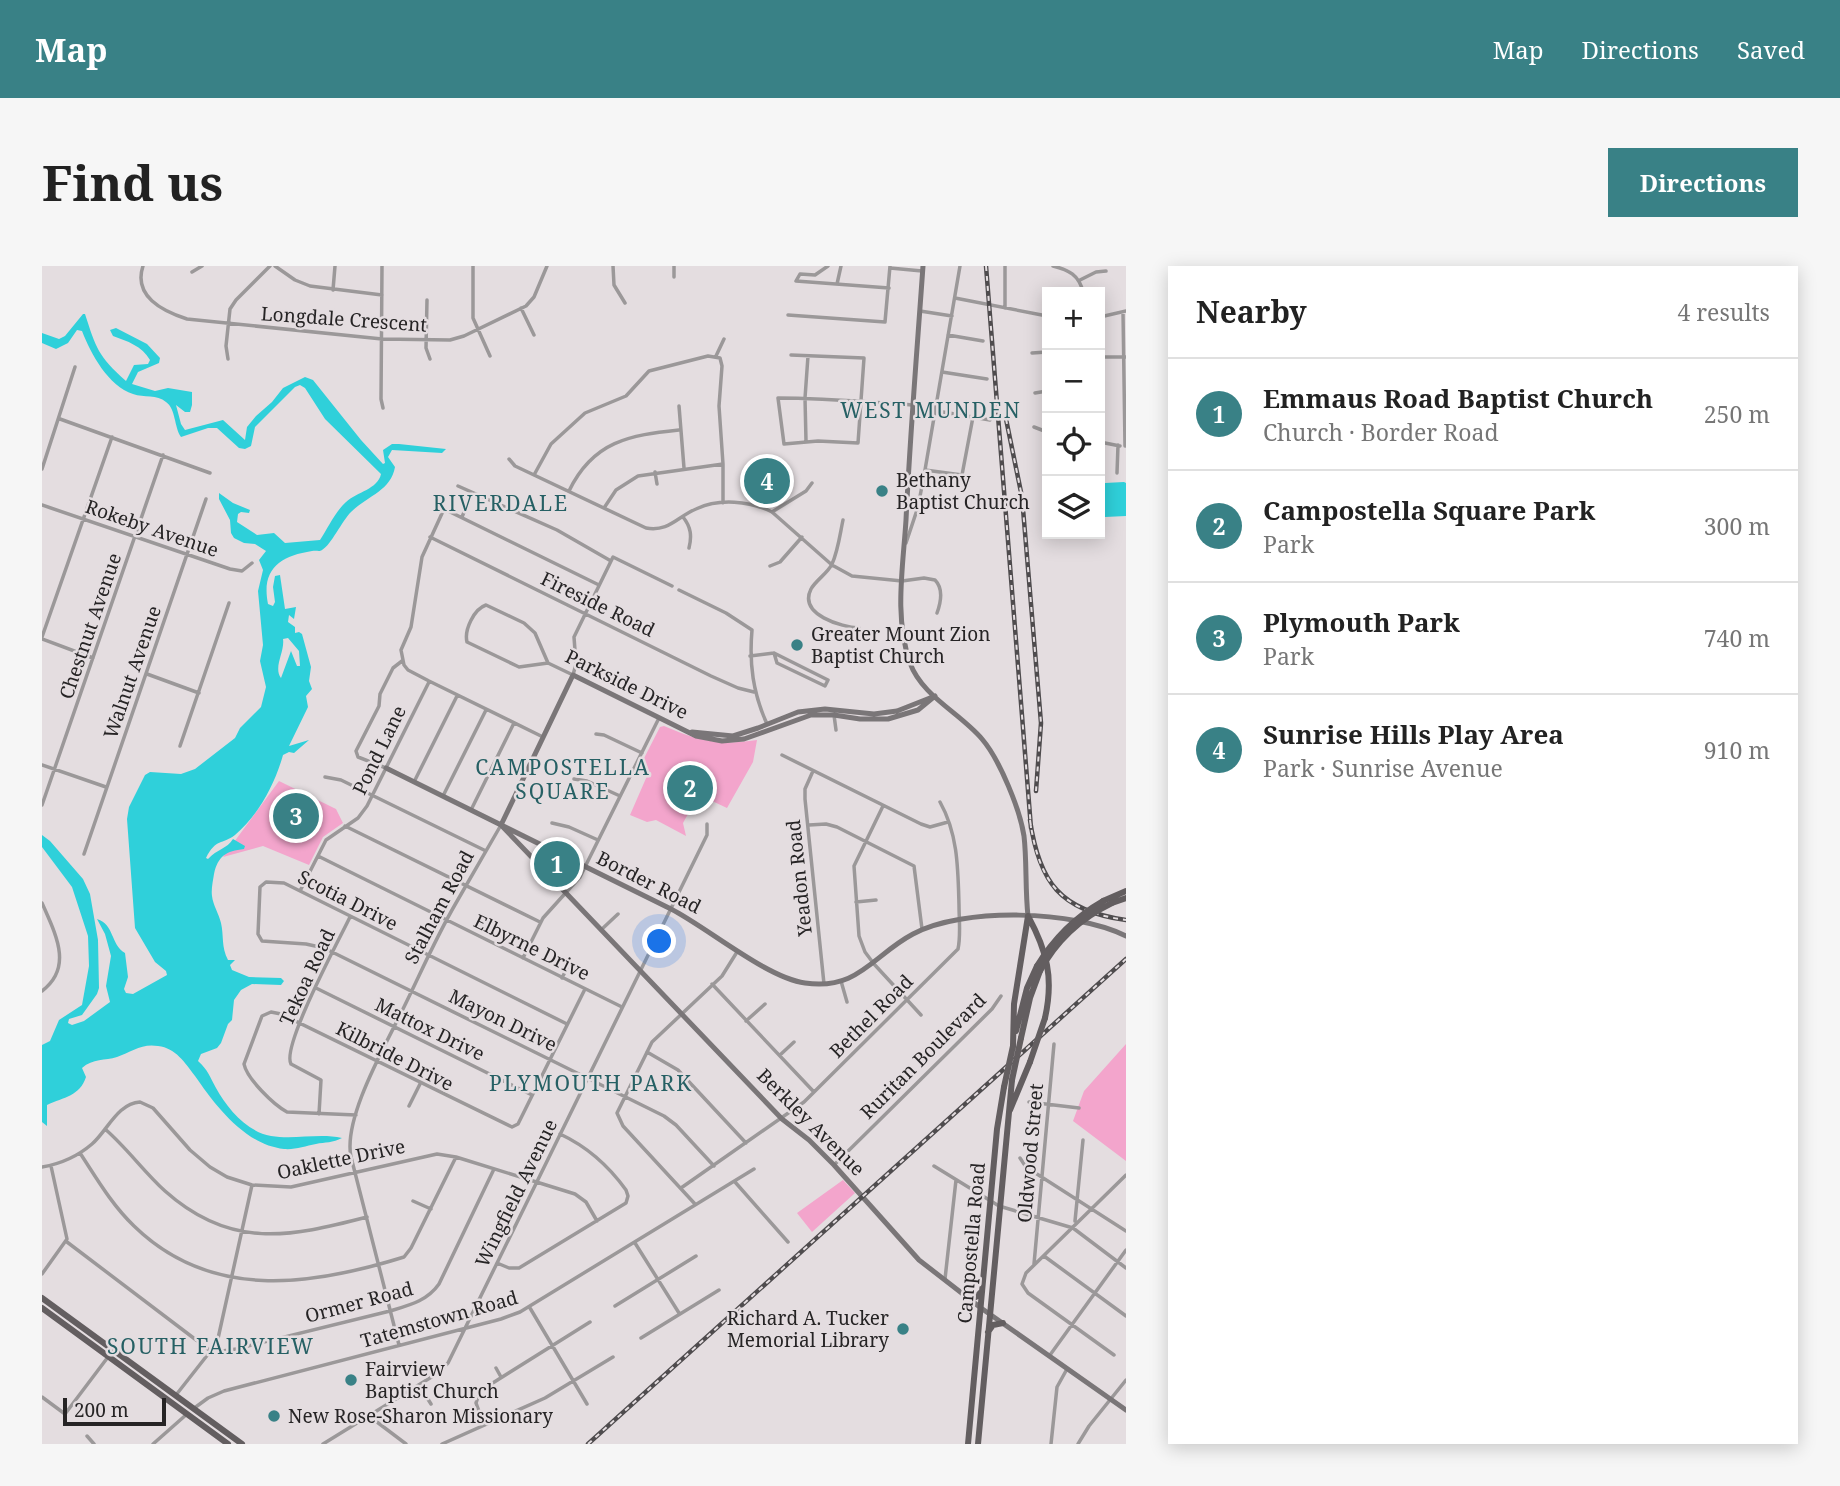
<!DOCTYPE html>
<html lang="en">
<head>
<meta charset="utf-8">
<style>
  body { margin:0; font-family:"Noto Serif",serif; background:#f6f6f6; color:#222 }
  .controls { position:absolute; right:21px; top:21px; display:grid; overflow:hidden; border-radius:0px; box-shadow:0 4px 18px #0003 }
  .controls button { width:63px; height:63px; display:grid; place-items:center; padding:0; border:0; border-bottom:2px solid #e0e0e0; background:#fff; color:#222; font:35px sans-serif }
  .scale { position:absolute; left:21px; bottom:18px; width:103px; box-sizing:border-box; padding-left:7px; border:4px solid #262425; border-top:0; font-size:19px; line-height:24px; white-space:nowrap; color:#262425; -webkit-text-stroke:5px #e4dde0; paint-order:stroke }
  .you { position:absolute; left:618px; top:676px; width:24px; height:24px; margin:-18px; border:5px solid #fff; border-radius:50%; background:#1a73e8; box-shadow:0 0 0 10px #1a73e833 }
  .badge { display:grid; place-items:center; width:46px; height:46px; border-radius:50%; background:#398186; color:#fff; font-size:23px; font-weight:700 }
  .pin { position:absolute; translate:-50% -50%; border:4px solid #fff; box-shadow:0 2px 7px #0006 }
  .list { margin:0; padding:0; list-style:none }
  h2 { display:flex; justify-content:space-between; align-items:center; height:91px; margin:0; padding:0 28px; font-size:30px }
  h2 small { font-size:23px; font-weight:400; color:#767676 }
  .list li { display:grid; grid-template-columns:46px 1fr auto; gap:21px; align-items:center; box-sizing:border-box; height:112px; padding:0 28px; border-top:2px solid #e0e0e0 }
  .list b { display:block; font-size:26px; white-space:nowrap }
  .list p { margin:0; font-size:23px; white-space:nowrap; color:#767676 }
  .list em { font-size:23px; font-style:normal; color:#767676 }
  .icon { flex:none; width:38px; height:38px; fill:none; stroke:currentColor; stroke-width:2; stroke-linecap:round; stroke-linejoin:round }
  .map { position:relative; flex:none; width:1084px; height:1178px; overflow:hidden; border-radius:0px }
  header { display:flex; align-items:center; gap:42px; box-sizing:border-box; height:98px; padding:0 35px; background:#398186; color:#fff }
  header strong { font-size:33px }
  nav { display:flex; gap:38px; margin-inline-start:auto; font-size:24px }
  .intro { display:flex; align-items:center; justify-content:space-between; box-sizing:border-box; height:168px; padding:0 42px }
  h1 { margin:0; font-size:49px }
  .button { padding:18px 32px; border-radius:0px; background:#398186; color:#fff; font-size:24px; font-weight:700 }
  main { display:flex; gap:42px; padding:0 42px }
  aside { flex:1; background:#fff; border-radius:0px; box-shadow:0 4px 18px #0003 }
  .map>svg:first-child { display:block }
  .green { fill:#f3a5cc }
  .water { fill:#2fd0da; fill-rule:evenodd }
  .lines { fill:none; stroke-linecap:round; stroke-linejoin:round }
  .street { stroke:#9b9899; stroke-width:3.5 }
  .secondary { stroke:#7a7678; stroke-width:5 }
  .primary { stroke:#635e60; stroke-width:6 }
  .rail-casing { stroke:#4f4c4e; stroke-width:4.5 }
  .rail { stroke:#e4dde0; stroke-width:2; stroke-dasharray:5; stroke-linecap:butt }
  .primary-bridge { stroke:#635e60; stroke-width:6 }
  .poi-dot { fill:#398186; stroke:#e4dde0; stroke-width:2.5 }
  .labels { text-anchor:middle; stroke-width:5; stroke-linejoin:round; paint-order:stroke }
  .street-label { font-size:19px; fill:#262425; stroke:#e4dde0 }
  .poi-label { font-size:19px; fill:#262425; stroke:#e4dde0; text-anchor:start }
  .neighbourhood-label { font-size:21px; letter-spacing:2px; fill:#266064; stroke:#e4dde0 }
</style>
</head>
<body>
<header>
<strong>Map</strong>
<nav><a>Map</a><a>Directions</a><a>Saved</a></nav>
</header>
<div class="intro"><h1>Find us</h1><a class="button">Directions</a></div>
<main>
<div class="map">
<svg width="1084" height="1178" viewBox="0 0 1084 1178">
  <rect width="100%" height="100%" fill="#e4dde0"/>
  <path class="green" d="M714,193L739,214L719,227V236L713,235L711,219Z
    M622,460C657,475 677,480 715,474L711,496L685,542L670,535L651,539L641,557L644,570L614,554L605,556L588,549L605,510L596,504L618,461Z
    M237,515L294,543L301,557L281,571L267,599L221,580L181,591Z
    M1084,778V895L1031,855L1042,825Z
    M801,914L813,927L770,966L755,947Z"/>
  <path class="water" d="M41,48H43C54,82 56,90 84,115L92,99L106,98L108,94C100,80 85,75 71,70L68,64L74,62L105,78L118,92L117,97L96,106L90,118L113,125L126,122L150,126V139L148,146H143L134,139L139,158L143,164L181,154L203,174L205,161L214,150L230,136L241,122L263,111L271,114L319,174L341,198L343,197L341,184L350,178H357L404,183L400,187L350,184L346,191L353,201C349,225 325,230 309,246C300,255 289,279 280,284C277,286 275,284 270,285C238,290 219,303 226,338L231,340L233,336L231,321L233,310L238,309L243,343L254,341L252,353L247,349L246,356L253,361V367L257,366L260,368L269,401L267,415L270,423L264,430L266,441L247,480L267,474L252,487L247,486L241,489C233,518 216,550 193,569C180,579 174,572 164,592L166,593C175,583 185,583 191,573L203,580L202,583C184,585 176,590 172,608C171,615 169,623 170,630C171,639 177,648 179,657C182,670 179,681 186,694H193L188,699L190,704L207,711L239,712L242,715L239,719L210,718L199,724L192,734L190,754L186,758L179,777L175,782L159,788L156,795C166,804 168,811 174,822C185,842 205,866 229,870C252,874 277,867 300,872C291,877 283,876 274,878C263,880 253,884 242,883C203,879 173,839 153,810C143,797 134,782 116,780C100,777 89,786 75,791C63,795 51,792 40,802L44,811C38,830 22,831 5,839V860L0,856V779L8,775L17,754L40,739L47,700L46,670L30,621L0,581V569L8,575L41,613L48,628L56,674L57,722L55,728L40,749L27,753L26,757L30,759L42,755L68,736L64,720L69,690L63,668L55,653C73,659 68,678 83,687L86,711L82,723L84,727L91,728L125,709L124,705L113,696L93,662L85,553L87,541L103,509L108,506L139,508L153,503L193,472L198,462L219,441L224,421L218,395L221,379L216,325L221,304L217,294L224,285L213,278L202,277L192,272L189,267L188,254L177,233V227L191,237L208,244L207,247L199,246L196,248L195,256L215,269L232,267L243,277L278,274C286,262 293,246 304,236C315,226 336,223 339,208L283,153L263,122L258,119L253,121L213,161L209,180L203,183L197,182L175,162H166L139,171C132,161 134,143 124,136C115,128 102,132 91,128C66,120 49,88 40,65L35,64L26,77L14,83L0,77V67L17,73L23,70ZM246,372L257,385L258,400H255L249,385L239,412C231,401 243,386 241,373Z
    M1082,216L1084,217V250L1063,251L1059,237V220L1063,217Z"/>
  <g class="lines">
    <path class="street" d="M101,0C91,30 120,45 145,53L340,73L408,74L422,70L484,40L492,31L505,0
      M233,0L253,14L268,20L340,29
      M340,0L339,133L341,142
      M431,0V52L448,90
      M571,0L572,19L583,37
      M963,0V42
      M1011,0C1027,4 1037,9 1041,26
      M848,2L880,5
      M150,6L160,0
      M632,11V0
      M1038,14L1054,6L1064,5
      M754,15L847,22
      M754,15L758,8L773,9L786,0
      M795,18L799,0
      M291,24L293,0
      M913,32L1005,50
      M385,34L384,82L388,93
      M479,42L492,69
      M878,45L910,50
      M1081,46L1083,180
      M746,49L843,56L848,0
      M1058,51L1084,45
      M906,69L941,75
      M990,87L1005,86
      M749,89L822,92L816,177L776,175L742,178L736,132C781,132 825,136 870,139
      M674,90L682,73
      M1058,91H1084
      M186,93L184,80L188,43L194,34L228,0
      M900,106L945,113
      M993,127L1005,125
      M637,140L642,202
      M895,145L948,154
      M18,153L168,207
      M992,161L1005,166
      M764,175L763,132L766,90
      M1058,176L1078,180
      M467,193L473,200L604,262C627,266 635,251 654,243C677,232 708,235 730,246L790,299L810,310L860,315L882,312L893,314C902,323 899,336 895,347
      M0,203L33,101
      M883,204L920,209L931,151
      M613,206L615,218
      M1075,207L1076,179
      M492,209L509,178L543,147L584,130L607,105L666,90L678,92L680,100L677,140L681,198V237
      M416,220L515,264L569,295
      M527,225C551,175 588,169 637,164
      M0,239L188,303L200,305L210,297
      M562,242L574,224L596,210L681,198
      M730,246L764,225L770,217
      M420,251L430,227
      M641,251C649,261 650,270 647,282
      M801,254C798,268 796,285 790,298C786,307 774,314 769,323C756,349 800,361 817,362
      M388,271L669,410L696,422L712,426
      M864,277L876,241L883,204L918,0
      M728,300L738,296L760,271
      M637,324L684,347L710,364C707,398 711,427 725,458
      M444,339L482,357L493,367L506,397L477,401L425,376C422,364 432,343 444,339Z
      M0,371L70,171
      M0,373L51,392
      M708,390L732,387L786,414L783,420L735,397L732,387
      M506,397L531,409L534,398L532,371L571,291L630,320
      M105,408L157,427
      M792,449L794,464
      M554,468L562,469L600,487
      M501,471L387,415L366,404L362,399L359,384L369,361L380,291L402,243L557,319
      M138,480L187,337
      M740,489L879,558L888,561L906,556
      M0,499L64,521
      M344,502L316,491L314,485L337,440L338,428L351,402L360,395
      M771,505L763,523V533L782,718
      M283,511L299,514L444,585
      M532,513L545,515L578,530
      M372,516L415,430
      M401,530L444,444
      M0,539L121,189
      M841,540L812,600L817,670L823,686L832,698L879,749
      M429,544L472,457
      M510,557L527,561L556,574
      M767,559L784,558L795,561L872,600L880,663
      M303,560L498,656
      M42,588L164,233
      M276,590L580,741
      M258,625L284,574L316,552L325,540L387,416
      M814,636L834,634
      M0,637C13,667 32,701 0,725
      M560,663L576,648
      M481,692L501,652L538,611L617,452
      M520,712L528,696
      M799,715L805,736
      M670,718L772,826
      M274,722L490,829
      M704,755L723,738
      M525,758L242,617L224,616L218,621L216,668L220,675L264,678L282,682L622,850L634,859L672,900
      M605,786L636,804L704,877
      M738,789L752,776
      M987,836L1037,842
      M367,840L378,818
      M277,848L279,814L249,798C239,781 297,674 308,651
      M314,849L245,846C232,839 205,813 202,798L220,750L229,746L239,748L470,861L476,858L543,723
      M63,863C85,882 102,906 123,925C189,984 248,971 325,951
      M38,887C55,913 70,939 92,960C169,1035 269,1020 362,991L369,982L414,891
      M978,892L984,901L1084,965
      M792,899L950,743L959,730
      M892,900L957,940L1031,962L1084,1002
      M0,901C18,898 36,890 50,878C65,865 76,837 98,836L111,842L148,884L168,901L185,911L210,919L249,921L395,888L414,891L533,928L544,936L555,955
      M693,916L746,976
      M639,922L762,836L916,683C919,670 917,653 917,639C916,603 916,568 898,536
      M371,935L389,943
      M653,938L581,860L575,847L610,776L680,710L695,686
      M1033,955L1041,874
      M25,976L170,1086L175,1077L210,919
      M593,977L637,1047
      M1002,990L1084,1050
      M455,997L467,1002H477L584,937L586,930L584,924C566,899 546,881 518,868
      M992,998L1012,778
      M0,1008L25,973L9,900
      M903,1013L914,914
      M573,1040L654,990
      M488,1042L545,1138
      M599,1072L677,1024
      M357,1079L309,891C301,853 342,782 359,747C377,711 393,673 414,637C429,611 444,585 459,559
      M1008,1089L1084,984
      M1072,1089L986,1027L980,1018L984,1007L1084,909
      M454,1102L459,1111
      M377,1119L389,1138
      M134,1129L167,1087L194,1083L348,1045C368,1039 385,1035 397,1018L452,903
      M0,1131L23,1148L66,1091
      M151,1143L166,1132L182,1125L459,1053L478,1046L712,903
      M327,1150L364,1178
      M442,1159L434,1137L438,1125L548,1056
      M45,1170L52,1178
      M111,1178L145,1148
      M281,1178L396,1107L406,1097L665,569V558
      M400,1178L503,1132L571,1091
      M1009,1178L1015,1121L1025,1103
      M1036,1178L1047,1160L1084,1114"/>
    <path class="secondary" d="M881,0C875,85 868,169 864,254C861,302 852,351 868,397C880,430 918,447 940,473C958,494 978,544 982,570C985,596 983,623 986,650
      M650,466L691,470L716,462L756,446L783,443L832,448L855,445L893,430
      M344,502L629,643C666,662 725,712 763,717C816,725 831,689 871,668C921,641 1033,644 1084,670
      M459,559L740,853L767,874L792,899L877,994L939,1042L1084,1144
      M459,559L531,409L654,470L680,475L702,473L769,449H792L818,453H846L876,444L893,430"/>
    <path class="primary" d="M1061,635L1084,625
      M1070,637L1084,632
      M986,650C1005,685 1012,712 1003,752
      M974,765L985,722L995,700
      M979,772L988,732L998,705
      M971,780L972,738L986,650
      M968,844L988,796
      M0,1032L200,1178
      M926,1032L934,1031L940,1025
      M0,1042L186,1178
      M946,1066L951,1059L961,1057
      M926,1178L955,863L962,821
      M936,1178L970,814"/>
    <g class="rail-casing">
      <path id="rail" d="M944,0L989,562
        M964,153L980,231L999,457L994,525
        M988,554C997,616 1018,645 1084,654
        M546,1178L1084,693"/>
    </g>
    <use href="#rail" class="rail"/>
    <path class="primary-bridge" d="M995,700C1012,672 1033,651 1061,635
      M998,705C1014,675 1039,652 1070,637
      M988,796L1003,752
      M970,814L979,772
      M962,821L971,780"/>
  </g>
  <g class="poi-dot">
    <circle cx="840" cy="225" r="7"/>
    <circle cx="755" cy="379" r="7"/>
    <circle cx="861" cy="1063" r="7"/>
    <circle cx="309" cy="1114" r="7"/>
    <circle cx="232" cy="1150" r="7"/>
  </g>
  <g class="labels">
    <g class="street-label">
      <text transform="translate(302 53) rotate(4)" y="7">Longdale Crescent</text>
      <text transform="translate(110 262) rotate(19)" y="7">Rokeby Avenue</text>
      <text transform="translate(556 338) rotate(26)" y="7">Fireside Road</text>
      <text transform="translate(48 360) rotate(-71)" y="7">Chestnut Avenue</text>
      <text transform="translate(90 406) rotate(-71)" y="7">Walnut Avenue</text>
      <text transform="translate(585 418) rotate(26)" y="7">Parkside Drive</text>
      <text transform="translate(337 484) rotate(-64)" y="7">Pond Lane</text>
      <text transform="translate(757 612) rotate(-96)" y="7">Yeadon Road</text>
      <text transform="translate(607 616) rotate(27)" y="7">Border Road</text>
      <text transform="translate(306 634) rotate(27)" y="7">Scotia Drive</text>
      <text transform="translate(397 641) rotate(-62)" y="7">Stalham Road</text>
      <text transform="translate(490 681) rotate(26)" y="7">Elbyrne Drive</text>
      <text transform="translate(265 711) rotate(-65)" y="7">Tekoa Road</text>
      <text transform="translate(829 750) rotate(-45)" y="7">Bethel Road</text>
      <text transform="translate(461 754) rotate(26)" y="7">Mayon Drive</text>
      <text transform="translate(388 763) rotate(26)" y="7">Mattox Drive</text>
      <text transform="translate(353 790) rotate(27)" y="7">Kilbride Drive</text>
      <text transform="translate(881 790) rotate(-45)" y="7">Ruritan Boulevard</text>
      <text transform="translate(769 856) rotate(45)" y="7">Berkley Avenue</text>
      <text transform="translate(988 887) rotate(-85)" y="7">Oldwood Street</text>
      <text transform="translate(299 893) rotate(-12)" y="7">Oaklette Drive</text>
      <text transform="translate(474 927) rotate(-64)" y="7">Wingfield Avenue</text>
      <text transform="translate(929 977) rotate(-85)" y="7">Campostella Road</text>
      <text transform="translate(317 1036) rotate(-15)" y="7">Ormer Road</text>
      <text transform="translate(397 1053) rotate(-16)" y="7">Tatemstown Road</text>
    </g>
    <g class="poi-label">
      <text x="854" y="221">Bethany<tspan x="854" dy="22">Baptist Church</tspan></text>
      <text x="769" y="375">Greater Mount Zion<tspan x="769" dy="22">Baptist Church</tspan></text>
      <text x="847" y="1059" text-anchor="end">Richard A. Tucker<tspan x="847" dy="22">Memorial Library</tspan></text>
      <text x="323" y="1110">Fairview<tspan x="323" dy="22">Baptist Church</tspan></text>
      <text x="246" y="1157">New Rose-Sharon Missionary</text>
    </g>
    <g class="neighbourhood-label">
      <text x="889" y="152">WEST MUNDEN</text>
      <text x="459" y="245">RIVERDALE</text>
      <text x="521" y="509">CAMPOSTELLA<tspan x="521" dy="24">SQUARE</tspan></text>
      <text x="549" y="825">PLYMOUTH PARK</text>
      <text x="169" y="1088">SOUTH FAIRVIEW</text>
    </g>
  </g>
</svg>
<div class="controls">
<button>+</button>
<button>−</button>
<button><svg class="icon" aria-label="locate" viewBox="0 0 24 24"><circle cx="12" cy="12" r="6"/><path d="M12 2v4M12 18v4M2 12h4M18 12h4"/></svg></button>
<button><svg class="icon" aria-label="layers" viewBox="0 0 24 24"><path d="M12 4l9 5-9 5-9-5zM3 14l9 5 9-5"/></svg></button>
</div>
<div class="scale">200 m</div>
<div class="you"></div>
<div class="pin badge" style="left:515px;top:598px">1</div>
<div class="pin badge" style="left:648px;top:522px">2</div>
<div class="pin badge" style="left:254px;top:550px">3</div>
<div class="pin badge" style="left:725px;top:215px">4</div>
</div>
<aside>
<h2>Nearby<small>4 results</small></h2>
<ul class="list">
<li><span class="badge">1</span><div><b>Emmaus Road Baptist Church</b><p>Church · Border Road</p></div><em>250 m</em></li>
<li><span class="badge">2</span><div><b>Campostella Square Park</b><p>Park</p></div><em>300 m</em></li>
<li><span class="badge">3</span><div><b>Plymouth Park</b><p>Park</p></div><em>740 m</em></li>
<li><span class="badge">4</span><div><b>Sunrise Hills Play Area</b><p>Park · Sunrise Avenue</p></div><em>910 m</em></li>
</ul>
</aside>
</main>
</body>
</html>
